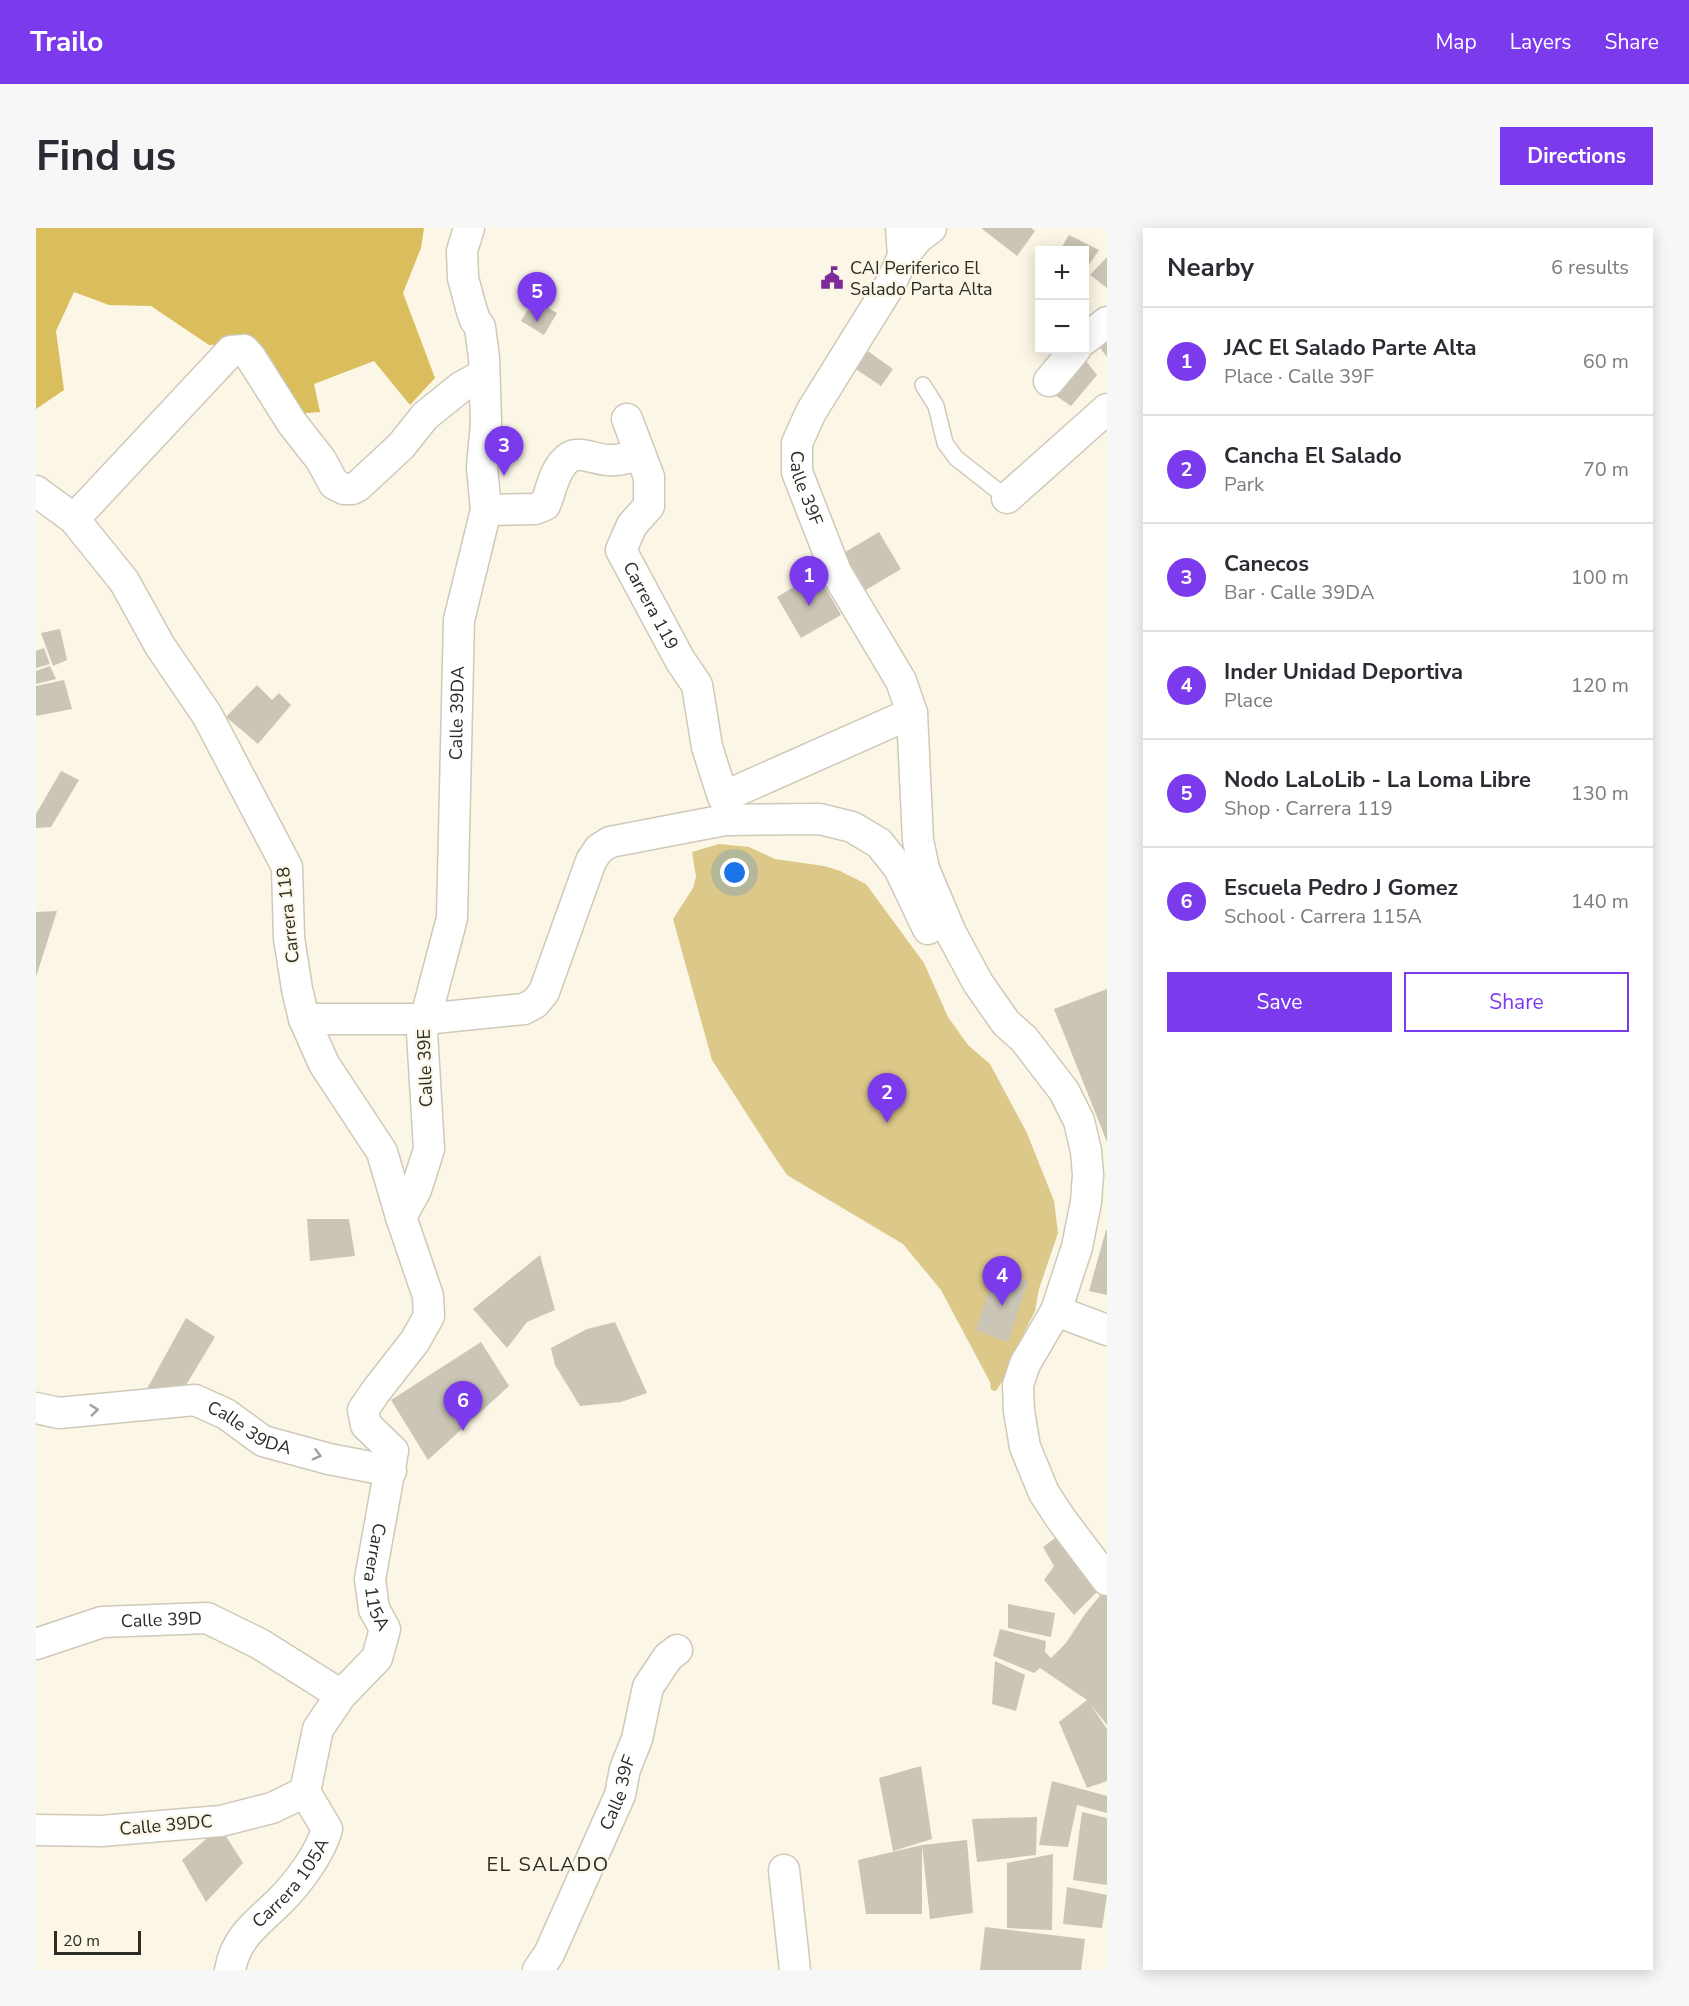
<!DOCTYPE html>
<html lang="en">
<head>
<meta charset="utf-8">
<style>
  body { margin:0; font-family:"Nunito Sans",sans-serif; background:#f7f7f7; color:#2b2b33 }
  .controls { position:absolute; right:18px; top:18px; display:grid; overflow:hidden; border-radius:0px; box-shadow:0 3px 15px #0003 }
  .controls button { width:54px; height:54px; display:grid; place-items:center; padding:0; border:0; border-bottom:2px solid #e1e1e2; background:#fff; color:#2b2b33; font:30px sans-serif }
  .scale { position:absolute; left:18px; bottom:15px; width:87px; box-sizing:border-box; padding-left:6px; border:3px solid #2d2b25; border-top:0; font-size:16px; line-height:21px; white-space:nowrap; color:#2d2b25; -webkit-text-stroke:4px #fbf6e5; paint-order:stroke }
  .you { position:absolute; left:699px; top:645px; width:21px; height:21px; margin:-15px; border:4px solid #fff; border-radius:50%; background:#1a73e8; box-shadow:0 0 0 9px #1a73e833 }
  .badge { display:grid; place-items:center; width:39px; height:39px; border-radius:50%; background:#7c3aed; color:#fff; font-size:20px; font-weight:700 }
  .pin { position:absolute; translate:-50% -50px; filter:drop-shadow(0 2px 3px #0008) }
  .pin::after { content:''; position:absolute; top:32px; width:21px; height:18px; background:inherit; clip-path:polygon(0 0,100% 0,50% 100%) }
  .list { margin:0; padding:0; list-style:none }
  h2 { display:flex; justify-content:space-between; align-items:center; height:78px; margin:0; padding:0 24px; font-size:26px }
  h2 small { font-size:20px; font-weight:400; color:#7c7c81 }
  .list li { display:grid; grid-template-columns:39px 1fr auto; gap:18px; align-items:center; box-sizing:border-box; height:108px; padding:0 24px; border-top:2px solid #e1e1e2 }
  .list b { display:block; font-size:22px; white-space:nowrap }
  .list p { margin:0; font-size:20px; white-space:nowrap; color:#7c7c81 }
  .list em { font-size:20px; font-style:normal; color:#7c7c81 }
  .actions { display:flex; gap:12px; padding:18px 24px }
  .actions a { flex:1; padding:14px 0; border:2px solid #7c3aed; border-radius:0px; text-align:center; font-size:21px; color:#7c3aed }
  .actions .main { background:#7c3aed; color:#fff }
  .map { position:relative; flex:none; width:1071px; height:1742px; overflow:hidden; border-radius:0px }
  header { display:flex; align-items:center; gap:36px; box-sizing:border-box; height:84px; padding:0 30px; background:#7c3aed; color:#fff }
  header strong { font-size:28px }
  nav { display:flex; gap:33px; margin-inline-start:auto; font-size:21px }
  .intro { display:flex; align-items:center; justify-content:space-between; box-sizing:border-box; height:144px; padding:0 36px }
  h1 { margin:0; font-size:42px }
  .button { padding:15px 27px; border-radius:0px; background:#7c3aed; color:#fff; font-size:21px; font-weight:700 }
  main { display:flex; gap:36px; padding:0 36px }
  aside { flex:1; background:#fff; border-radius:0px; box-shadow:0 3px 15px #0003 }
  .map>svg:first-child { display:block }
  .green { fill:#dcc889 }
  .forest { fill:#dabd5c }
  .building { fill:#cac5b5 }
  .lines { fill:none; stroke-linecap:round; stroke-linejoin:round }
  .lane-casing { stroke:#cec9b9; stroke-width:18 }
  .street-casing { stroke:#cec9b9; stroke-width:33 }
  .lane { stroke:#fff; stroke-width:15 }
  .street { stroke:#fff; stroke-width:30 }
  .oneway { stroke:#a0a09d }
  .labels { text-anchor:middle; stroke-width:4.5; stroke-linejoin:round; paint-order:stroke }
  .poi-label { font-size:18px; fill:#2d2b25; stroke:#fbf6e5; text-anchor:start }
  .street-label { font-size:18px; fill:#2d2b25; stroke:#fbf6e5 }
  .neighbourhood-label { font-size:20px; letter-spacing:1.5px; fill:#2d2b25; stroke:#fbf6e5 }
</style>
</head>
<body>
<header>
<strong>Trailo</strong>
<nav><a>Map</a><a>Layers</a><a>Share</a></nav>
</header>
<div class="intro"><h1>Find us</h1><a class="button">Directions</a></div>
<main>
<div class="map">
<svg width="1071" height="1742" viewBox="0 0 1071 1742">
  <rect width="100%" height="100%" fill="#fbf6e5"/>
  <path class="green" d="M683,616L713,619L739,631L788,638L804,643L830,656L888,735L912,789L932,817L954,836L991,905L1018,973L1022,1005L1003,1061L999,1083L982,1117L971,1146L960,1163L955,1162L954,1154L905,1062L867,1016L751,947L736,925L676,832L637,691L657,660L660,649L656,624Z"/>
  <path class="forest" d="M0,0H388L385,20L367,65L399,150L374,177L338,133L278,156L284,184L258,186L213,115L173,117L115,78L73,77L38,64L20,103L28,162L0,181Z"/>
  <path class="building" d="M945,0H995L999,3L981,28Z
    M1033,7L1063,22L1048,44V22H1024Z
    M1071,29V60L1054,47Z
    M498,72L521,85L508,107L485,93Z
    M1071,102V129L1057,111Z
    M826,119L857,141L845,158L814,137Z
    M1050,133L1061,147L1035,178L1016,165Z
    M843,304L865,341L823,366L801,329Z
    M781,345L805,387L765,410L741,369Z
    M24,401L31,432L17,438L5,405Z
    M8,420L14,436L0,440V423Z
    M14,438L20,451L0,456V443Z
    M28,452L36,481L0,488V458Z
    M221,457L236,472L243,465L255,477L222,516L190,489Z
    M25,543L43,552L15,599L0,600V586Z
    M21,683L0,749V684Z
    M1071,761V914L1018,781Z
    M271,991H313L319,1028L274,1033Z
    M1070,1002H1071V1067L1053,1063Z
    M504,1027L519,1082L491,1094L471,1120L437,1081Z
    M960,1040L992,1053L972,1114L940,1102Z
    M150,1090L179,1109L147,1162L107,1168Z
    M579,1094L611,1165L585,1174L544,1178L519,1137L515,1120L551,1101Z
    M445,1114L473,1158L392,1232L355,1172Z
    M1027,1304L1067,1358L1038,1387L1008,1352L1018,1338L1007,1319Z
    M1071,1359V1497L1055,1477L1071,1501V1553L1051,1560L1023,1494L1051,1472L1004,1440L998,1445L957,1428L964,1401L1010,1413L1009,1424L1015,1430L1030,1415L1049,1386Z
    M972,1376L1019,1385L1015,1409L972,1400Z
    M959,1433L989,1447L980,1483L956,1476Z
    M885,1538L896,1611L857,1623L843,1550Z
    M1016,1553L1071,1568V1585L1041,1577L1032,1619L1003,1617Z
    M1046,1584L1071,1590V1657L1037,1652Z
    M1001,1589L1000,1627L941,1634L936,1591Z
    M184,1599L207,1635L170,1674L146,1632Z
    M931,1612L937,1685L894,1691L886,1617V1686H830L822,1632L886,1617Z
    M1017,1626L1016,1702L971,1700V1635Z
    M1031,1659L1071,1667L1066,1700L1027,1696Z
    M949,1699L1049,1711L1045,1742H944Z"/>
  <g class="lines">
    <g class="lane-casing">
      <path id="lane" d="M887,157L900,178L909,215L920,230L971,270"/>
    </g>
    <g class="street-casing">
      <g id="street">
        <path id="s1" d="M865,0L867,28L855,55L775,184L761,215V244L800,344L865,453L876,485L882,612L888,641L915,705L942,755L970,795L988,811L1028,863L1043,893L1050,923L1052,947L1050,974L1041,1019L1020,1083L989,1136L982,1157L983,1183L989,1219L1008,1265L1025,1291L1071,1352"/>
        <path d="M867,28L882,10L895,0"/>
        <path d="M1048,112L1071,94"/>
        <path d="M1013,153L1039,122"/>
        <path id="s2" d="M591,191L613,249V278L596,297L585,322L644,432L661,457L671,519L687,569L876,485"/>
        <path id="s3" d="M0,263L38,291L88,353L124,418L171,487L251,639L253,710L261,761L268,791L288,836L346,924L365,989L392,1068L393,1088L379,1113L340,1163L327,1182L330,1197L357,1223L334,1351L338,1381L349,1401L341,1430L305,1467L282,1501L269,1564L236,1580L185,1593L65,1603L0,1602"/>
        <path d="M971,270L1071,181"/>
        <path d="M450,282L499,281L509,277C515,263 517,246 528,234C540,219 557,232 572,232C584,233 593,230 604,225"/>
        <path d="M38,291L195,123L208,122L215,130L256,195L285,232L298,256L308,261H316L322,258L365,218L389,188L425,159L447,147"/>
        <path d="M268,791H388L488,781L499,775L508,764L555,633L563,621L574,614L689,592L784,591L816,599L843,615L863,640L892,701"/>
        <path id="s4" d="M365,989L380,962L393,921L386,804L416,690L423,392L450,282L446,239L450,195L448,130L444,99L439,92L435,80L427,50L426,23L433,0"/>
        <path d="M1020,1083L1071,1102"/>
        <path id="s5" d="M0,1180L23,1185L159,1172L190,1186L227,1213L293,1231L355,1243"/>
        <path id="s6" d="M0,1416L66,1394L171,1390L224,1416L305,1467"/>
        <path d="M748,1642L759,1742"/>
        <path id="s7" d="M194,1742C200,1708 222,1695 245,1672C262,1655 285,1624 291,1601L269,1564"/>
        <path id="s8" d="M502,1742L513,1726L584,1567L589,1541L601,1511L612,1459L632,1429L641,1422"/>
      </g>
    </g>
    <use href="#lane" class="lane"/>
    <use href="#street" class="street"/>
  </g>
  <defs><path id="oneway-chevron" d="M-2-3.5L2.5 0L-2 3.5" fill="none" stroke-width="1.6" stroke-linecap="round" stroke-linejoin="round" transform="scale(1.5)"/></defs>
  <g class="oneway">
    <use href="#oneway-chevron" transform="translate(58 1182) rotate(-6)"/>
    <use href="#oneway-chevron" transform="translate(281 1227) rotate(15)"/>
  </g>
  <defs>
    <g id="civic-bare" transform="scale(1.8)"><path d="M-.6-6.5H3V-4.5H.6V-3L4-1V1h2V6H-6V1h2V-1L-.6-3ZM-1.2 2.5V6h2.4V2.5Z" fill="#7e2b9a" stroke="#fbf6e5" stroke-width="2.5" paint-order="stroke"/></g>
  </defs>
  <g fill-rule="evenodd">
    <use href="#civic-bare" x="796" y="50"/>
  </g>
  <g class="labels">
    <g class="poi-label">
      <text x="814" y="46">CAI Periferico El<tspan x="814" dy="21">Salado Parta Alta</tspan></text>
    </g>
    <g class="street-label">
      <text dy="6" stroke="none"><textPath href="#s1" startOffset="290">Calle 39F</textPath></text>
      <text dy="6" stroke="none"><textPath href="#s2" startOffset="207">Carrera 119</textPath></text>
      <text dy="6" stroke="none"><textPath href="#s4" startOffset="514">Calle 39DA</textPath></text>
      <text transform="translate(252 687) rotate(-96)" y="6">Carrera 118</text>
      <text transform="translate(389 840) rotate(-92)" y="6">Calle 39E</text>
      <text dy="6" stroke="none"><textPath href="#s5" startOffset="222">Calle 39DA</textPath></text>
      <text dy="6" stroke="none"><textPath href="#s3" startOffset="1232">Carrera 115A</textPath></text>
      <text dy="6" stroke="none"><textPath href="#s6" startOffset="129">Calle 39D</textPath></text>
      <text dy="6" stroke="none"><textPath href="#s8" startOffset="195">Calle 39F</textPath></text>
      <text transform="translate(130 1597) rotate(-5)" y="6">Calle 39DC</text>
      <text dy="6" stroke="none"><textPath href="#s7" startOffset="108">Carrera 105A</textPath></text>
    </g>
    <g class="neighbourhood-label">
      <text x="512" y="1643">EL SALADO</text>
    </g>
  </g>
</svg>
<div class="controls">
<button>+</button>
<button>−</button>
</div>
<div class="scale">20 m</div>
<div class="you"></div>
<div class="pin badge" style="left:773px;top:378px">1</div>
<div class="pin badge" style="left:851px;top:895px">2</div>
<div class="pin badge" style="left:468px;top:248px">3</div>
<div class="pin badge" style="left:966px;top:1078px">4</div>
<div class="pin badge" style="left:501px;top:94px">5</div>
<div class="pin badge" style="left:427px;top:1203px">6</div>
</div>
<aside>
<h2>Nearby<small>6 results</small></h2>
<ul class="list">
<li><span class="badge">1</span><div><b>JAC El Salado Parte Alta</b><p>Place · Calle 39F</p></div><em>60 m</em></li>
<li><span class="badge">2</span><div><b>Cancha El Salado</b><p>Park</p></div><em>70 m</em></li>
<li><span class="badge">3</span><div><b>Canecos</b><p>Bar · Calle 39DA</p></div><em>100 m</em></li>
<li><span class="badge">4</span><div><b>Inder Unidad Deportiva</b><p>Place</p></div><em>120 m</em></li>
<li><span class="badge">5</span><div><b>Nodo LaLoLib - La Loma Libre</b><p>Shop · Carrera 119</p></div><em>130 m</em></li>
<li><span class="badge">6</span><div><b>Escuela Pedro J Gomez</b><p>School · Carrera 115A</p></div><em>140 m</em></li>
</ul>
<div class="actions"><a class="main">Save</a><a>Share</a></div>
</aside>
</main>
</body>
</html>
